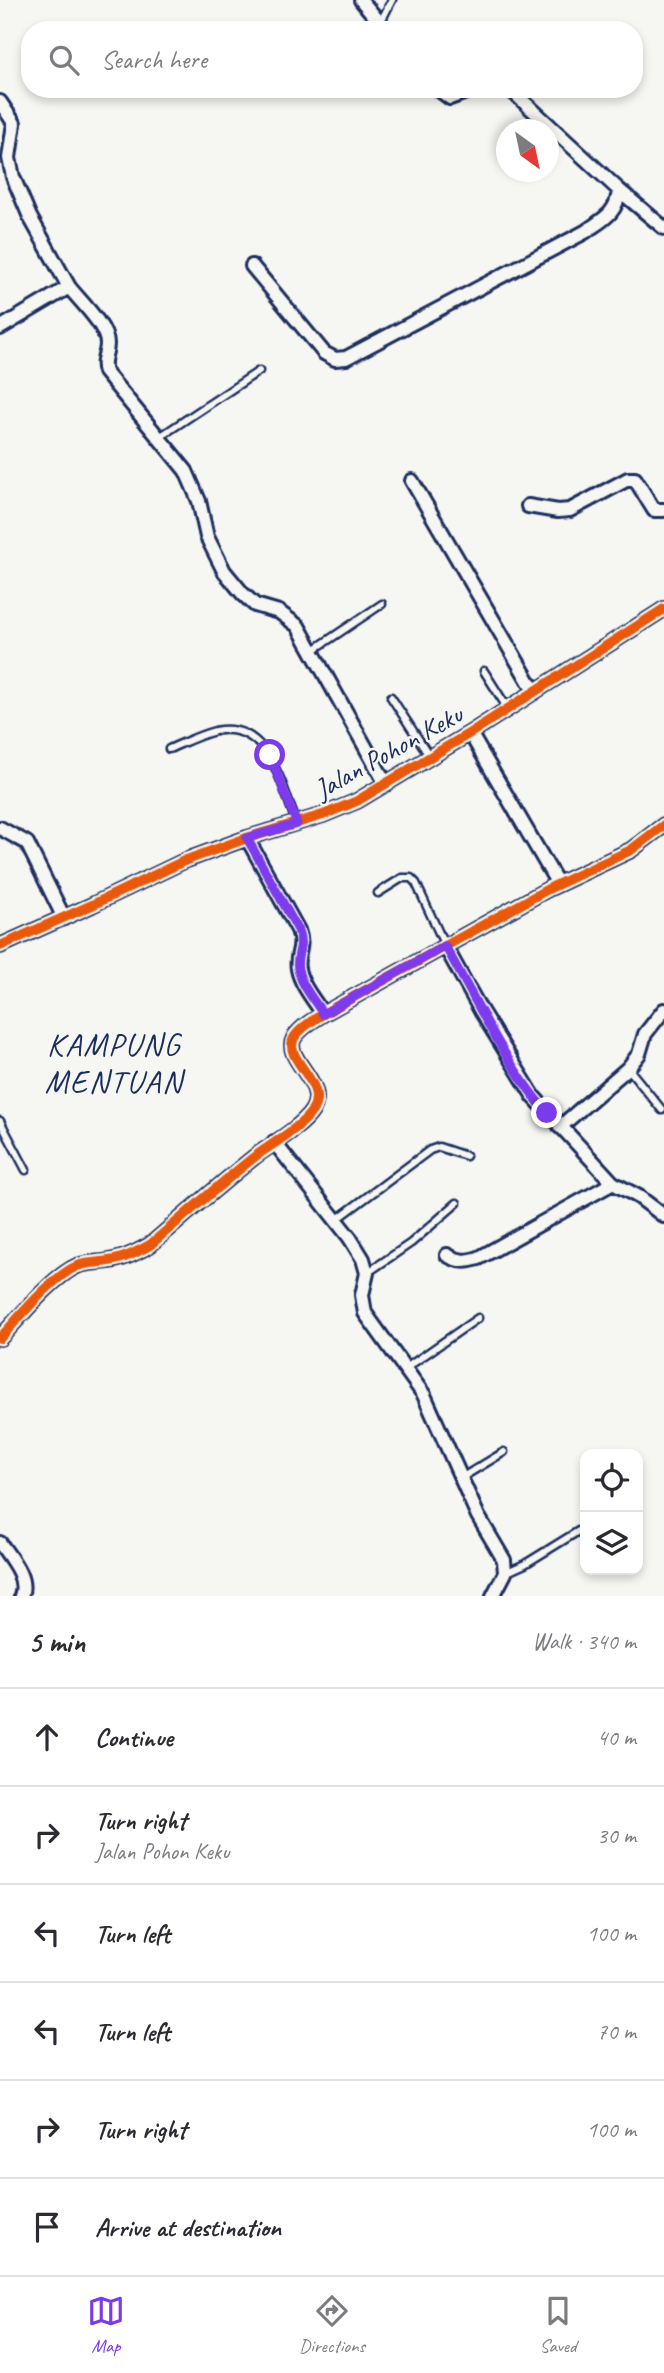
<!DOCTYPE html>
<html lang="en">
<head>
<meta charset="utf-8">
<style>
  body { margin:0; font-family:Caveat,sans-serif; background:#f7f7f7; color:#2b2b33 }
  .controls { position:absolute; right:21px; bottom:21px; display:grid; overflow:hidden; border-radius:14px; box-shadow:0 4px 10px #0003 }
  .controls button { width:63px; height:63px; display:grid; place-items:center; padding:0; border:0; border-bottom:2px solid #e1e1e2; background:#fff; color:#2b2b33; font:35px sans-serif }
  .compass { position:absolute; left:496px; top:119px; width:63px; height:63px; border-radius:50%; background:#fff; box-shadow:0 4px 10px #0003; rotate:147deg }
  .stop { position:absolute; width:21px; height:21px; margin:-16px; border:5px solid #7c3aed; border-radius:50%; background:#fff }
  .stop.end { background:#7c3aed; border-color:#fff; box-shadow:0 2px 7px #0008 }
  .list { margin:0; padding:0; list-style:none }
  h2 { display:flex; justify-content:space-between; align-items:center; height:91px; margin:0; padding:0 28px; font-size:30px }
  h2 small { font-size:23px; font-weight:400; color:#7c7c81 }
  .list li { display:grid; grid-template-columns:46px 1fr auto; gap:21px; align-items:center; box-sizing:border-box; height:98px; padding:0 28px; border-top:2px solid #e1e1e2 }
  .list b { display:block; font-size:26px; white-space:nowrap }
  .list p { margin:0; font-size:23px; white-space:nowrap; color:#7c7c81 }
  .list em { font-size:23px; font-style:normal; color:#7c7c81 }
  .icon { flex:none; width:38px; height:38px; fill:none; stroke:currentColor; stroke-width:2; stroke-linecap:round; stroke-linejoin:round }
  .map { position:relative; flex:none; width:664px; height:1596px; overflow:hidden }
  .search { position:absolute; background:#fff; box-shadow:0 4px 10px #0003; left:21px; right:21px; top:21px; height:77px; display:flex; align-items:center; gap:18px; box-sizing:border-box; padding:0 24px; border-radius:28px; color:#7c7c81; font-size:26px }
  .sheet { height:679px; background:#fff }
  nav { display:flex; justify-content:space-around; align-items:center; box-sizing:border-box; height:98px; border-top:2px solid #e1e1e2; background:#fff; font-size:19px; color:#7c7c81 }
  nav a { display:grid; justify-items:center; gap:4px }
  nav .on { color:#7c3aed }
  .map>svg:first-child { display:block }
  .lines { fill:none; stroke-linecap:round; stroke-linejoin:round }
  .service-casing { stroke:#1b2f5e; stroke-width:11 }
  .minor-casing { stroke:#1b2f5e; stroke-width:18 }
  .service { stroke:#f6f6f2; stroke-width:6 }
  .minor { stroke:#f6f6f2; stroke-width:12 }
  .cycleway-casing { stroke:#f6f6f2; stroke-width:15 }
  .cycleway { stroke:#e8590c; stroke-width:10 }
  .route { stroke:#7c3aed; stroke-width:9 }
  .labels { text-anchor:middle; stroke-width:5; stroke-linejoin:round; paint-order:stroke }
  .street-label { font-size:28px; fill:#1b2f5e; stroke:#f6f6f2 }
  .quarter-label { font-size:32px; letter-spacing:2px; fill:#1b2f5e; stroke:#f6f6f2 }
</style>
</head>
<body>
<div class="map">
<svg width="664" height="1596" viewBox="0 0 664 1596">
  <rect width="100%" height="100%" fill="#f6f6f2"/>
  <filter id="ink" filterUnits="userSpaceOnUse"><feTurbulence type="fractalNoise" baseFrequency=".0143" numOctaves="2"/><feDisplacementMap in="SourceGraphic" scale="14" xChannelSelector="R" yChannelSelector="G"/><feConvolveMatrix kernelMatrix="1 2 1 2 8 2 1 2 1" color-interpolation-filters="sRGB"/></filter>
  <g filter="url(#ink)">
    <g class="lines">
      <g class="service-casing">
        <path id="service" d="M380,23L392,0
          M158,438L259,371
          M312,651L382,604
          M484,671L508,709
          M391,697L430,757
          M169,749C183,743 199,735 215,731C269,720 282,787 297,824
          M378,893L402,878H411L416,883L445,946
          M628,1068L662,1110
          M0,1121L26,1170
          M336,1220L430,1150L439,1147L466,1156
          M367,1273L411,1243L457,1203
          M406,1368L478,1318
          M461,1478L504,1452
          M505,1573L525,1564L585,1527"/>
      </g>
      <g class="minor-casing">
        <path id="minor" d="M361,0L386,30
          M438,89L450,98L474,89
          M510,89L619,190L664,228
          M0,102L14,123L9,158L13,177L30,217L69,287L0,328
          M252,266L324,353L335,359L346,358L585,232C603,219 617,214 619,190
          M69,287C80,301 107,326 107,344C107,355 101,360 105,372L186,471L199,501L207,537L224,571L243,594L255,605L279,612L298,626L386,784
          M412,481L535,692
          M528,506L558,511L570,510L628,479H635L654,510H664
          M470,733L558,884
          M0,828L27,843L64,918
          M247,838L298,930C305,949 295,953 298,969C301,985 314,1000 323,1014
          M0,946L92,905L184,861L247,838L323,815L357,801L470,733L664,609
          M445,946L481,1011L534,1097L613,1183L639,1197L664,1216
          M560,1127L628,1068L639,1054L645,1034L664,1010
          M274,1142L350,1238L363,1259L367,1273L362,1295L365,1313L424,1395L478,1516L504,1560L505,1573L493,1596
          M447,1255C459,1262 466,1262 479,1258L613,1183
          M0,1338C19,1318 52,1277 77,1266C88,1262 98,1263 109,1261C124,1259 137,1252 150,1245C184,1216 218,1186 253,1158C270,1145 301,1128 312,1111C330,1083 282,1060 294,1038C300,1028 313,1020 323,1014L548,889L631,850L664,825
          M0,1543C10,1558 28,1577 21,1596"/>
      </g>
      <use href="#service" class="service"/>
      <use href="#minor" class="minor"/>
      <g class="cycleway-casing">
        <path id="cycleway" d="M0,946L92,905L184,861L247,838L323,815L357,801L470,733L664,609
          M0,1338C19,1318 52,1277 77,1266C88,1262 98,1263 109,1261C124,1259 137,1252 150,1245C184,1216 218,1186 253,1158C270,1145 301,1128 312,1111C330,1083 282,1060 294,1038C300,1028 313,1020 323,1014L548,889L631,850L664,825"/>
      </g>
      <use href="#cycleway" class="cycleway"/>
    </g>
  </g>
  <g class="lines" filter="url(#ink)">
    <path class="route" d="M270,755L297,824L247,838L298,930C305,949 295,953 298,969C301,985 314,1000 323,1014L445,946C477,1002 505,1063 547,1113"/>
  </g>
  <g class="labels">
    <g class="street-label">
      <text transform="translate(388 751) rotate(-29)" y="10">Jalan Pohon Keku</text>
    </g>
    <g class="quarter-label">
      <text x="114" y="1055">KAMPUNG<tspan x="114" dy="37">MENTUAN</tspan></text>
    </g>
  </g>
</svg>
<div class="controls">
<button><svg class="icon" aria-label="locate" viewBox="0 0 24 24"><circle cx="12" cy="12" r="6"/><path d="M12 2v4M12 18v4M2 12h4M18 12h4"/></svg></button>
<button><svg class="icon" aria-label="layers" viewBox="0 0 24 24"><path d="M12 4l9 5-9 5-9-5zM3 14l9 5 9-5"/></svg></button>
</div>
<svg class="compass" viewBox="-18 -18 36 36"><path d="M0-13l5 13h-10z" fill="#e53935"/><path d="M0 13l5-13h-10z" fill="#7c7c81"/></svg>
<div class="stop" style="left:270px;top:755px"></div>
<div class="stop end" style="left:547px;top:1113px"></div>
<div class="search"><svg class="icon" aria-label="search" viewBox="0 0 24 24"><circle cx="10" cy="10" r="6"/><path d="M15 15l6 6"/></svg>Search here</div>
</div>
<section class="sheet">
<h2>5 min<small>Walk · 340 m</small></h2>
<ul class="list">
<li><svg class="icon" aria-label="ahead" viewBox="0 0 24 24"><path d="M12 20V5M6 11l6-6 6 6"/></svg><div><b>Continue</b></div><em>40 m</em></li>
<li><svg class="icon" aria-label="right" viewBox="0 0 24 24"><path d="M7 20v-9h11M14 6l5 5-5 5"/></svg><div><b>Turn right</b><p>Jalan Pohon Keku</p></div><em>30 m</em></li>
<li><svg class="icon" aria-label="left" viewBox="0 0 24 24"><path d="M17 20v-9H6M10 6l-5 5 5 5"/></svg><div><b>Turn left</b></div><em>100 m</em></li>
<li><svg class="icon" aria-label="left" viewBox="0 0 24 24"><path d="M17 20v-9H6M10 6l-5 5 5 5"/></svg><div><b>Turn left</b></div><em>70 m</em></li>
<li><svg class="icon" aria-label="right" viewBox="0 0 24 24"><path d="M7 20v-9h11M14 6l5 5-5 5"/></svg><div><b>Turn right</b></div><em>100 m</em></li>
<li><svg class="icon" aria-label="arrive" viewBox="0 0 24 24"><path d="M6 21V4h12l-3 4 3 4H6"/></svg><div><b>Arrive at destination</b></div></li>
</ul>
</section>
<nav>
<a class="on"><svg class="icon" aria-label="map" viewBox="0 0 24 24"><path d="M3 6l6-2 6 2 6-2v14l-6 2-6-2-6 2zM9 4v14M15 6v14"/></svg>Map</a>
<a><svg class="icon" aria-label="directions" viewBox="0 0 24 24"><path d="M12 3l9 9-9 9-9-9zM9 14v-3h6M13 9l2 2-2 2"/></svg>Directions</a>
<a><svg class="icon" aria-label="saved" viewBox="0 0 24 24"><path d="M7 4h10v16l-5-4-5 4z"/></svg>Saved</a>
</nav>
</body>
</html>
